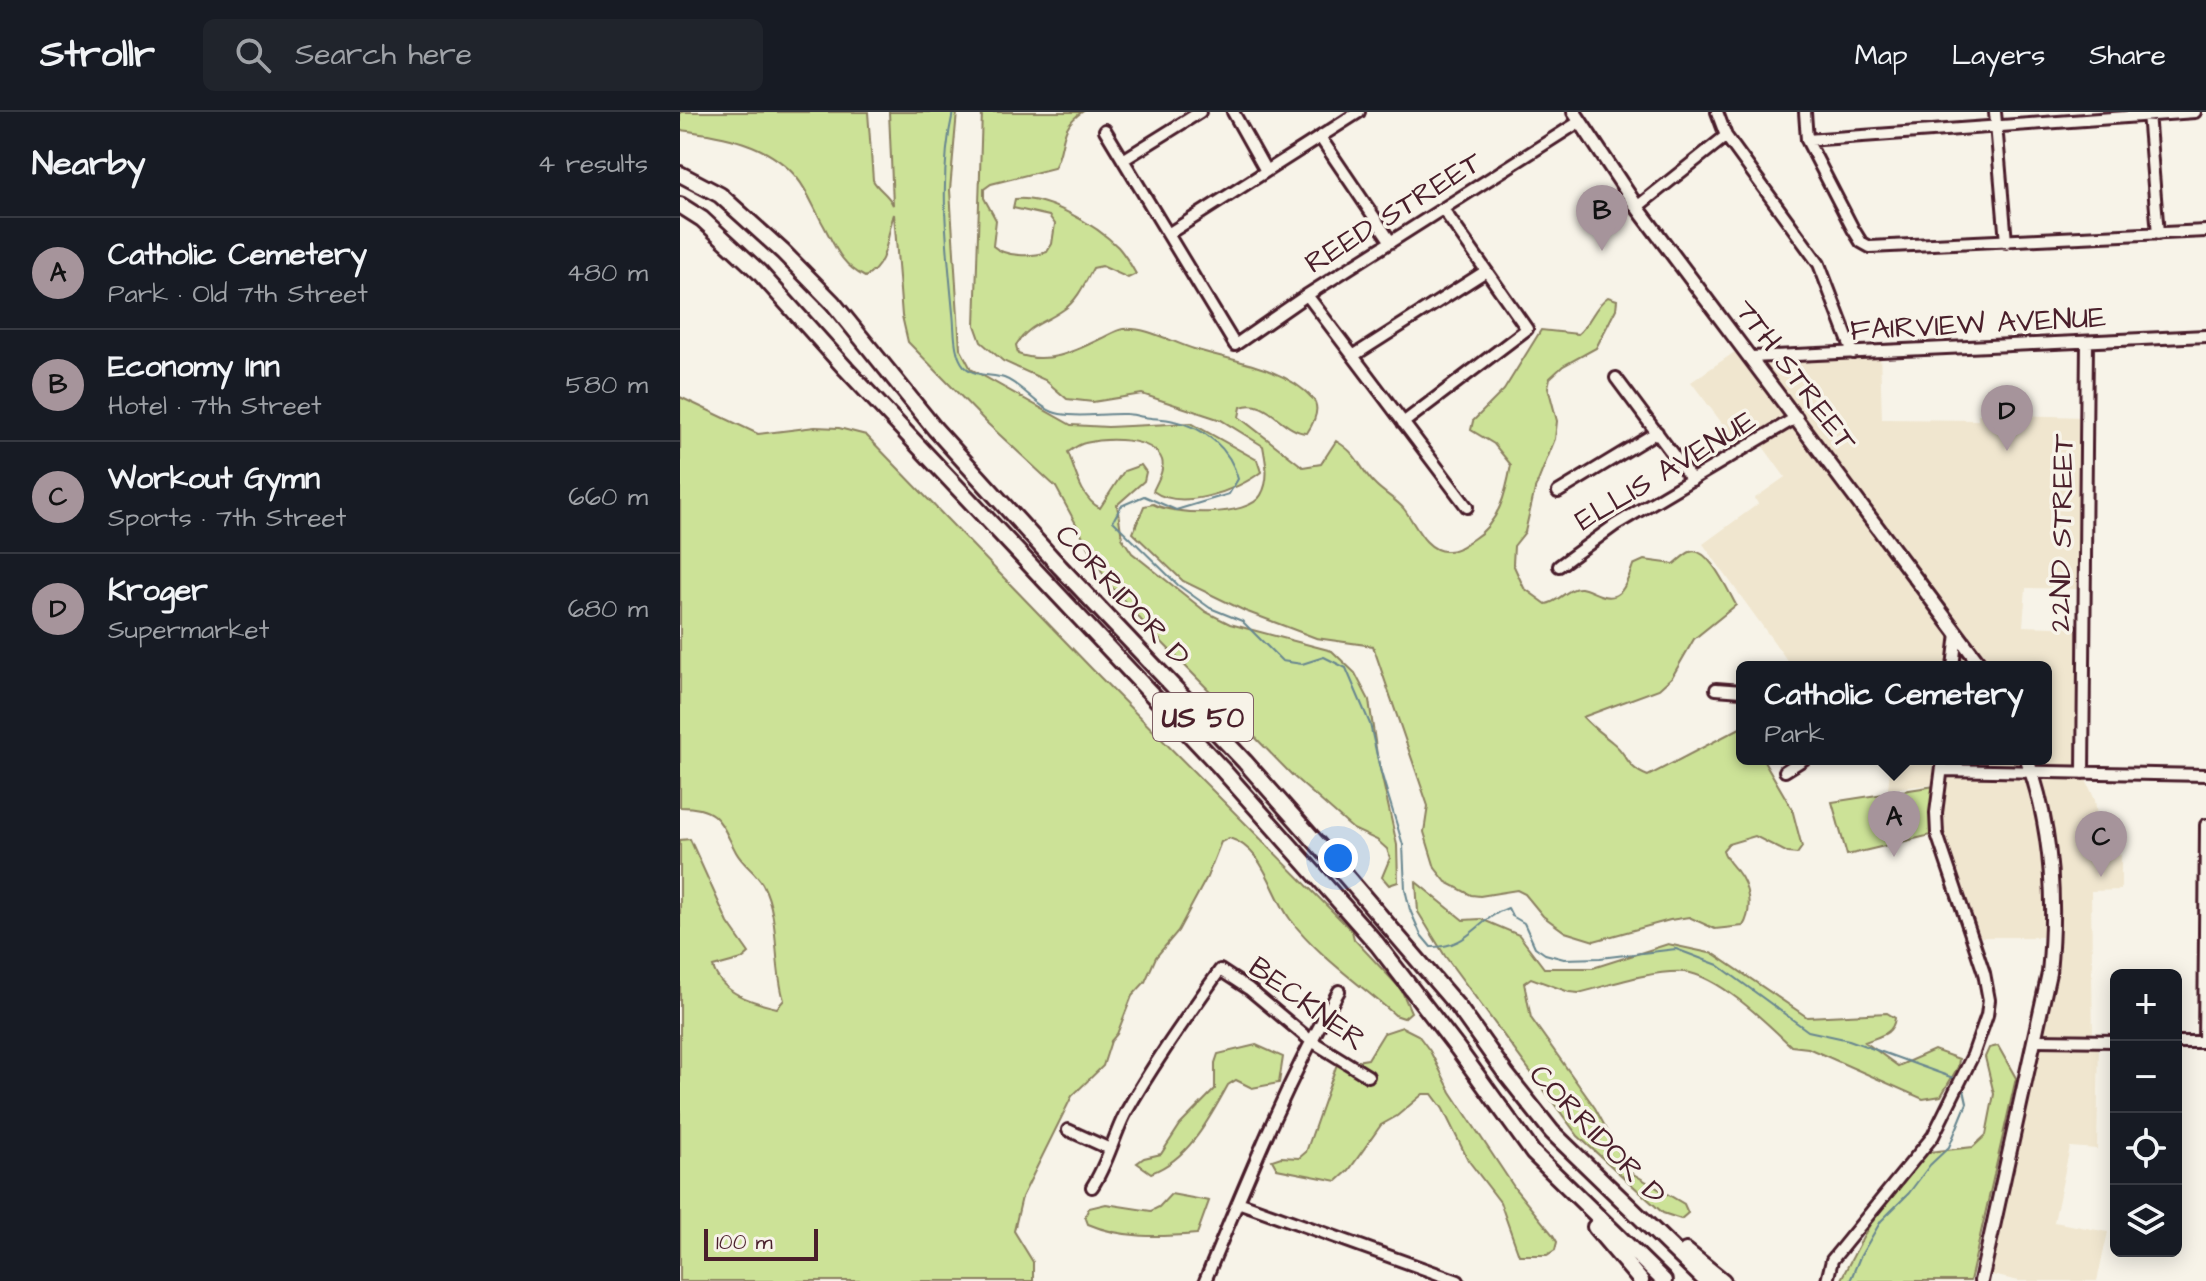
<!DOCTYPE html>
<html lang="en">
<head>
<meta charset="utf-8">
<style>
  body { margin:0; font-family:"Architects Daughter",sans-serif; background:#20242c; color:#f1f3f6 }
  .controls { position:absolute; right:24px; bottom:24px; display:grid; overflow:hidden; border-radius:12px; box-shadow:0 4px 20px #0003 }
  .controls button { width:72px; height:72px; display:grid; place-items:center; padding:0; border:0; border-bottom:2px solid #363941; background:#171b24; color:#f1f3f6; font:40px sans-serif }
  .scale { position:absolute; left:24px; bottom:20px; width:114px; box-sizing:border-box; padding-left:8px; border:4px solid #4a1f2b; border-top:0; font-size:22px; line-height:28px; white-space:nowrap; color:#4a1f2b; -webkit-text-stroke:6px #f7f3e8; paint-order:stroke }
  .you { position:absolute; left:658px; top:746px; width:28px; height:28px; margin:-20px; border:6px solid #fff; border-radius:50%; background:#1a73e8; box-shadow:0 0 0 12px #1a73e833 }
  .badge { display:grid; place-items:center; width:52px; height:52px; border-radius:50%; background:#a6949b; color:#111; font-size:26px; font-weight:700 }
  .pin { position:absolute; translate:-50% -66px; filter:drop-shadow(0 2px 4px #0008) }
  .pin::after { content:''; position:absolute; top:42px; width:28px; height:24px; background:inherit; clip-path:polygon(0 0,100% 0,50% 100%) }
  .popup { position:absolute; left:1056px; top:549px; width:316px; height:104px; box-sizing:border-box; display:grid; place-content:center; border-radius:12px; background:#171b24; filter:drop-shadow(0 2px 6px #0005); font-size:26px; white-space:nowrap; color:#9ea1a6 }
  .popup b { font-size:30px; color:#f1f3f6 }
  .popup::after { content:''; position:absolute; left:50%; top:100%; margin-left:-16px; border:16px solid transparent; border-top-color:#171b24 }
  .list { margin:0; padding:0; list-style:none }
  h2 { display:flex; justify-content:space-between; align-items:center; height:104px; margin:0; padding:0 32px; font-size:34px }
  h2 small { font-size:26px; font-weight:400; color:#9ea1a6 }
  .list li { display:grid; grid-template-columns:52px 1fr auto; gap:24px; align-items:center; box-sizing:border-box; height:112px; padding:0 32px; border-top:2px solid #363941 }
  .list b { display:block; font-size:30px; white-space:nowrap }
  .list p { margin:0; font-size:26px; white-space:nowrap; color:#9ea1a6 }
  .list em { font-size:26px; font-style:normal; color:#9ea1a6 }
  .icon { flex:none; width:44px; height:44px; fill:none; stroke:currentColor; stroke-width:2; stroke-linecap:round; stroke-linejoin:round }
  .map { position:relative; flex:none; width:1526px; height:1169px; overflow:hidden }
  header { display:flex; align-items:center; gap:48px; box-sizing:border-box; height:112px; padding:0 40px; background:#171b24; border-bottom:2px solid #363941 }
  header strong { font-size:38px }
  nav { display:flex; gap:44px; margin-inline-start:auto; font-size:28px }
  .search { width:560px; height:72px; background:#20242c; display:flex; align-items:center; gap:20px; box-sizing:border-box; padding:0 28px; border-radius:12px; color:#9ea1a6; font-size:30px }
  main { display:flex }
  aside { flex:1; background:#171b24 }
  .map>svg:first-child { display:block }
  .built { fill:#f0e6cf }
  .green { fill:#cce297; stroke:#8b8061; stroke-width:2 }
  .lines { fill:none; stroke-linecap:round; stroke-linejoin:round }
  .stream { stroke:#67868f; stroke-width:2 }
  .minor-casing { stroke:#4a1f2b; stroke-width:16 }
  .major-casing { stroke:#4a1f2b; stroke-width:18 }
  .highway-casing { stroke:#4a1f2b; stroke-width:20 }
  .minor { stroke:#f7f3e8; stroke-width:10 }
  .major { stroke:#f7f3e8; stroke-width:12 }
  .highway { stroke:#f7f3e8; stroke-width:14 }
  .labels { text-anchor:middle; stroke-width:7; stroke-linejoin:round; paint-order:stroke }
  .shield { fill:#f7f3e8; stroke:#7e5f64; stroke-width:2 }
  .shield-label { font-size:28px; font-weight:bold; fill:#4a1f2b }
  .street-label { font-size:30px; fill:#4a1f2b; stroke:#f7f3e8 }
</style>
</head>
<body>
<header>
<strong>Strollr</strong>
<div class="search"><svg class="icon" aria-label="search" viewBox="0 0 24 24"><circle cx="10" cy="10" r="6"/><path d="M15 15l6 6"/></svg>Search here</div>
<nav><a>Map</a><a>Layers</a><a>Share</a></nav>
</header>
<main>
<aside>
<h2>Nearby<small>4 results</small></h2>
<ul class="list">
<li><span class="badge">A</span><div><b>Catholic Cemetery</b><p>Park · Old 7th Street</p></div><em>480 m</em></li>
<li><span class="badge">B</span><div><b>Economy Inn</b><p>Hotel · 7th Street</p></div><em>580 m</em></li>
<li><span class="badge">C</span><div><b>Workout Gymn</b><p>Sports · 7th Street</p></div><em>660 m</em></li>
<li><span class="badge">D</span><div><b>Kroger</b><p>Supermarket</p></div><em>680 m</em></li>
</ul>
</aside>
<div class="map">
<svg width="1526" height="1169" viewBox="0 0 1526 1169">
  <rect width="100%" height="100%" fill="#f7f3e8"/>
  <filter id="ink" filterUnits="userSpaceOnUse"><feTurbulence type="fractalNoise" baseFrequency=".0125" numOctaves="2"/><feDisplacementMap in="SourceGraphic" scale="16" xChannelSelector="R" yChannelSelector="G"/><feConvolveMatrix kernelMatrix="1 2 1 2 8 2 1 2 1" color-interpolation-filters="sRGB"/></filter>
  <g filter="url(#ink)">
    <path class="built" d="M1062,235L1072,245L1200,239L1202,307L1298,308V302L1406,305L1400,477L1346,476L1343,514L1404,516L1403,661L1415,688L1422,743H1441V778L1411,779L1413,928L1419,929L1417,1037L1390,1035L1374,1110L1428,1120L1417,1169H1339L1303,1161L1372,825H1291L1257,722L1260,672L1208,677L1211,647H1366V555H1112L1023,432L1078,392L1075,386L1105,365L1079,329L1063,339L1011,270Z"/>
    <path class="green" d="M0,0H188L193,68C198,78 208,81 213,93L209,0H277L270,78L280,236L291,257L391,313L428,315L511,311L577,348L581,360C557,379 500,399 473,379C477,370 485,357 482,348C473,324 425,326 405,331C399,332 393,337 388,340C395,358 401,387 420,396L444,359L461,353L466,360L464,369L437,393L442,426L452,441L526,500L550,512L652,539L675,561L689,588L697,643L717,733L718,770L709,773L702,765L710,746L707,737L697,728L673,717L613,664L469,517L428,471L376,375L308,312L228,230L222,204L214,102C206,124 209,153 185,165C162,153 156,137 144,114C135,99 128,79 117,66C89,31 41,23 0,18Z
      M302,0H402C377,17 387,33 374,56L311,72L304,77V86L316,108L313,134C325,145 352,145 367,140L372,132L375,112L369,104L333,96L335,87C367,84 416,113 438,135C445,143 451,153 456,162L448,166L422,154L413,156C405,171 397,189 383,198C363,212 350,212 336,233L338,242C367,253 393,240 420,227C427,224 436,218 443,217C468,215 491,230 514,237C552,249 605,255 633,287C641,297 633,312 627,321C603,321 588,285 561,295L559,305L623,355L641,352L656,329C680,343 679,357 696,373C705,382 717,388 724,397C735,411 745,439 766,439C776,440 785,432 793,427C819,411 826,381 831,353L814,332L791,318L793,309L824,278L861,218L898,222C911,211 914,194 928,185L937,188L936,197L916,236L883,254L870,266L868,275L877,309L875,327L855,377L845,420L834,434L833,452L844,476L866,492C879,490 888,475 901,476C907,477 914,481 920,483C942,491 947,470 953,453L964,448L994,452C999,448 1005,442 1010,440C1028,433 1048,479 1056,493L1014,527L992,565L979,577L903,605C914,617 920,620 932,630C948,642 946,656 968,664L1062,615V647H1083L1112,697L1122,735L1117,742L1108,741L1075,724L1048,732L1043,738C1046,748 1051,752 1057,759C1069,774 1073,798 1063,814L1035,817L1009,805L990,808L914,829L885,820L863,804L845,782L837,778L800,784L791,783L766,770L755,756L744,720L748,694L693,534L636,526L565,499L503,469L453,421L464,394L473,392C493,403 568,406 581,383C590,367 586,351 583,334L541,308L462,282L413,290L387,287L365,268L323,249L301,230L295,213Z
      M0,285L78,322L135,315L159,316L186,323L412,557L672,819L674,827L721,877L731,900L724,906L715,903C681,873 638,844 610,807C591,781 584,736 549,726L541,730L527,765L498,819L476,845L465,870L452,884L437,922L431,929L423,954L392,984L342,1085L334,1119L353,1150V1169H0V728L10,727L48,811L69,841L62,847L33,855C42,882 72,890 97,896L104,888C93,853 100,805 83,773C77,761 63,753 56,740C40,710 39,695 0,695Z
      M1255,674L1251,723L1167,743L1152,690Z
      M736,770L783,808L801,807L839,823L864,856H913L988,832L1034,842L1127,905L1207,901L1215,906C1213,923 1199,924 1185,930L1218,954L1254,938L1279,947L1278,955L1261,984L1243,987L1128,936L1111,934C1087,911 1038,863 1004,860C972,858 930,873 899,881L889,880L851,866L844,871L851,906L915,996L950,1060L1004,1092L1008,1101L1001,1107L983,1101L898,1024L765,844L738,800Z
      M722,915L738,923L750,939L771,980L836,1078L873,1123L877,1130L875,1138L867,1143H839L820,1090L788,1048L763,997L752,982H743L717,1004L701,1013L669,1058L657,1069L597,1057L592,1048L601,1045L619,1046L626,1040L657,952L688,947L704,921Z
      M576,933L603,945L599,971L572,976L556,968L548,973C529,1007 509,1047 471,1061L457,1051L464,1046L481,1042L500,1013L535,977V951L538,942Z
      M1318,934L1336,966L1290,1169H1160L1196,1101L1249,1040L1293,1035L1306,1023L1314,982L1305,945L1309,936Z
      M491,1082L529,1089L517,1122C480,1125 443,1127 408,1112L405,1104L409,1096L426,1092L471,1099L479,1095Z"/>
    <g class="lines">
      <path class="stream" d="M273,0C258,66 267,134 273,201C275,217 273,241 284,254C295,265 310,262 324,266C344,273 358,298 380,302C402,306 423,301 446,302C452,302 457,304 464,305C474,307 484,306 494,309C525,316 550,336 558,367L549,382L496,398L464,384L441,394L433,409L498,473L530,496L562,509L602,549L622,552L644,545L666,556L690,612L700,657L723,733L725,777L730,798L741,823L751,835C789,836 797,807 828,796L832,804L844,811L855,835L865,842L884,847L920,846L996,837L1038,853L1128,919L1169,928L1276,967
        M1170,1169L1180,1145L1201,1109L1229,1081L1250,1053L1269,1035L1287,991L1283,973"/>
      <g class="minor-casing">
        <path id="minor" d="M553,0L586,59
          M1037,0L1046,24L1139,152L1173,241
          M1125,0L1127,28L1173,117L1181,130L1190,135L1526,119
          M1315,0L1326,130
          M1468,1L1478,122
          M425,18L555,233L627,183L899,10
          M640,25L711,130
          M1127,28L1515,0
          M443,48L520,0
          M957,95L1046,24
          M488,122L679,0
          M627,183L787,395
          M673,244L806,159
          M1072,245L1526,224
          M936,266L1012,368
          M723,311L847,217L763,97
          M878,380L977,320
          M879,454L935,413L1117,305
          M1273,555L1277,521
          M1036,577L1062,579
          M1262,658L1526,663
          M1105,659L1124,647
          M1403,661L1407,230
          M1355,928L1436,929
          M1496,930H1526
          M1524,930L1526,713
          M388,1018L430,1037
          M412,1075C427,1053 433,1026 445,1002C473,952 507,905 540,858L569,877L630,928L688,964
          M558,1090L778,1169
          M525,1169C566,1071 605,972 659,879
          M1147,1169L1152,1148L1253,1024L1293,943L1307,903L1309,888L1304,861L1257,722L1256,701L1263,647"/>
      </g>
      <g class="major-casing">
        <path id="major" d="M894,0L957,95L1302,555
          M1301,1169L1369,861C1376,790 1372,715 1347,647"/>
      </g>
      <g class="highway-casing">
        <path id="highway" d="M0,62L40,83L103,140L153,191L255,317L380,455L565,650L665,763L779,896L826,962L872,1020L1026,1169
          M0,93L22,107L79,160L166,257L541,656L697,832L778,937L853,1041L984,1169
          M915,1115L961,1169
          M1006,1139L1043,1169"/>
      </g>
      <use href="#minor" class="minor"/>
      <use href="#major" class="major"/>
      <use href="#highway" class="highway"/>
    </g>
  </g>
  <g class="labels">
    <rect class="shield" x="473" y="581" width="100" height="48" rx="6"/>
    <g class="shield-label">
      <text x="523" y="615">US 50</text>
    </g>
    <g class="street-label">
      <text transform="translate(713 100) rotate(-32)" y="10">REED STREET</text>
      <text transform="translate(1298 211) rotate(-3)" y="10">FAIRVIEW AVENUE</text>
      <text transform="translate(1116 263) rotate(53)" y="10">7TH STREET</text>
      <text transform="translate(985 358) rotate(-31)" y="10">ELLIS AVENUE</text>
      <text transform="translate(1381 421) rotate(-89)" y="10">22ND STREET</text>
      <text transform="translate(443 483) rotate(47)" y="10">CORRIDOR D</text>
      <text transform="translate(628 891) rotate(36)" y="10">BECKNER</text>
      <text transform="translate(918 1022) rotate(46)" y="10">CORRIDOR D</text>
    </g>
  </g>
</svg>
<div class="controls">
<button>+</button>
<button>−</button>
<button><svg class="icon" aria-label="locate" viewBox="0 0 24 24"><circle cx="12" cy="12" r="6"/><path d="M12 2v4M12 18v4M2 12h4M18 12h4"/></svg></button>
<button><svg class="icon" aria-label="layers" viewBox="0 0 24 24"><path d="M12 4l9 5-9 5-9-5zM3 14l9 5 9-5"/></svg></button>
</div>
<div class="scale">100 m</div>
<div class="you"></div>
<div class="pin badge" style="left:1214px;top:745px">A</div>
<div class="popup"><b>Catholic Cemetery</b>Park</div>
<div class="pin badge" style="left:922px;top:139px">B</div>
<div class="pin badge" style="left:1421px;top:765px">C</div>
<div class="pin badge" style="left:1327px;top:339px">D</div>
</div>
</main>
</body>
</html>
